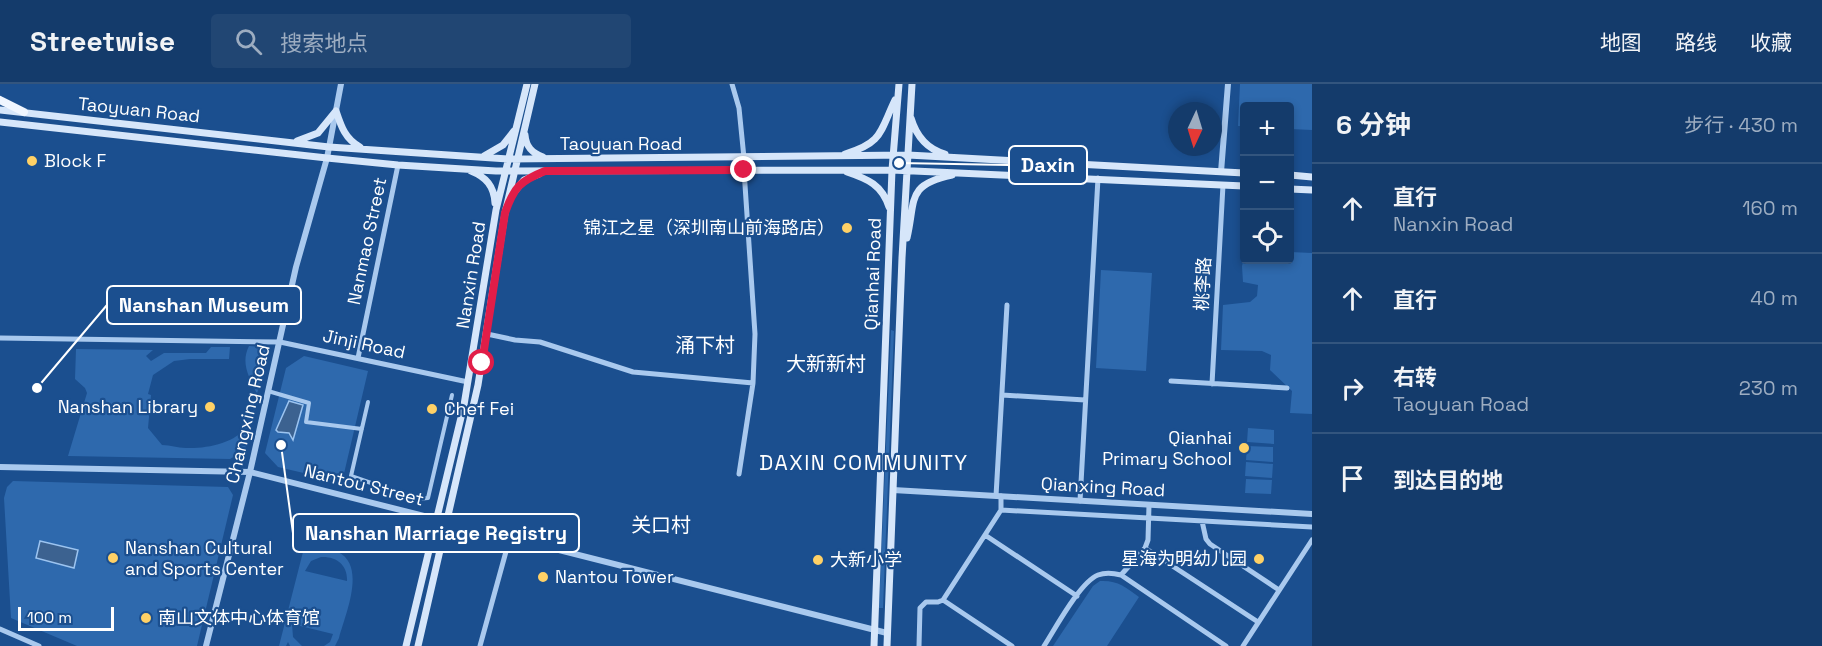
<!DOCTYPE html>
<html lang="zh">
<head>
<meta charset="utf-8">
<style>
  body { margin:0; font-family:"Space Grotesk","Noto Sans SC",sans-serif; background:#214673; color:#f1f3f6 }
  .controls { position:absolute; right:18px; top:18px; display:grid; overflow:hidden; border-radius:6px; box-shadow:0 3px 9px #0003 }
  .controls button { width:54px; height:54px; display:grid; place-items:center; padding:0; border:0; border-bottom:2px solid #33557e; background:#143b6b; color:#f1f3f6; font:30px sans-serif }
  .compass { position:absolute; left:1168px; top:18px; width:54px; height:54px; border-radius:50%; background:#143b6b; box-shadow:0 3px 9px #0003; rotate:184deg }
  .scale { position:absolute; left:18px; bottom:15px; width:96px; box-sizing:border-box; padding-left:6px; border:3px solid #fff; border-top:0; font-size:16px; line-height:21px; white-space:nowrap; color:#fff; -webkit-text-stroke:4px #1b4f8f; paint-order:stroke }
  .stop { position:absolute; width:18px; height:18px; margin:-14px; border:4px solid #e11d48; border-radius:50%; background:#fff }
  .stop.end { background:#e11d48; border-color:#fff; box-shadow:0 2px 6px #0008 }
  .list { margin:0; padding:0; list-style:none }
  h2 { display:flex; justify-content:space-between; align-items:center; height:78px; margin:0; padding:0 24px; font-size:26px }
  h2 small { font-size:20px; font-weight:400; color:#9dadc1 }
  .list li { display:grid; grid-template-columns:39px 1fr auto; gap:18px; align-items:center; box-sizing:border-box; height:90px; padding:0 24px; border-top:2px solid #33557e }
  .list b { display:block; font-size:22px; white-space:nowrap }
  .list p { margin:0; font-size:20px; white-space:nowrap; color:#9dadc1 }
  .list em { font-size:20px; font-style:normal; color:#9dadc1 }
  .icon { flex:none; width:33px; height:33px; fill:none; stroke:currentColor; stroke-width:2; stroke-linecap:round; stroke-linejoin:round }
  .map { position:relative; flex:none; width:1312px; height:562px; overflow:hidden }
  header { display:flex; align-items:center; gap:36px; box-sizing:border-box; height:84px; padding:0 30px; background:#143b6b; border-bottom:2px solid #33557e }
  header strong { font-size:28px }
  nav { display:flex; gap:33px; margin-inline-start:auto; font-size:21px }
  .search { width:420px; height:54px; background:#214673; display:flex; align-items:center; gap:15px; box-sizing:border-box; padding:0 21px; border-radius:6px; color:#9dadc1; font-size:22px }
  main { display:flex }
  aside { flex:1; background:#143b6b }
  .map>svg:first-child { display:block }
  .green { fill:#2e69ad; fill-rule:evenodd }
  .water { fill:#3c6290; stroke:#9cc4f0; stroke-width:1.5 }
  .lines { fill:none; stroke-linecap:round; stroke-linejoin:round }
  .pedestrian { stroke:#a9c9ee; stroke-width:4 }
  .minor { stroke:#a9c9ee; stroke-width:5 }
  .tertiary { stroke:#a9c9ee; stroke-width:6 }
  .secondary { stroke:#d6e6fa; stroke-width:7 }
  .primary { stroke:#f0f6ff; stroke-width:8 }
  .route { stroke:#e11d48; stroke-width:8 }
  .poi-dot { fill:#ffd166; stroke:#1b4f8f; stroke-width:2 }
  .labels { text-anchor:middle; stroke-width:4.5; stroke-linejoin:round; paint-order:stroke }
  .street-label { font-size:18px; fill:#fff; stroke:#1b4f8f }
  .poi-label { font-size:18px; fill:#fff; stroke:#1b4f8f; text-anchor:start }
  .neighbourhood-label { font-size:20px; fill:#fff; stroke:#1b4f8f }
  .quarter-label { font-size:21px; letter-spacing:1.5px; fill:#fff; stroke:#1b4f8f }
  .leader { fill:none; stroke:#fff; stroke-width:2 }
  .callout-dot { fill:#fff; stroke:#1b4f8f; stroke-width:2 }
  .callout { fill:#1b4f8f; stroke:#fff; stroke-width:2 }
  .callout-label { font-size:20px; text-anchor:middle; font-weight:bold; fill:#fff }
</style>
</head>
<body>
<header>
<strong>Streetwise</strong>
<div class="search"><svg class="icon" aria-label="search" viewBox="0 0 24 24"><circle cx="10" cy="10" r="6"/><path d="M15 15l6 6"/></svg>搜索地点</div>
<nav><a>地图</a><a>路线</a><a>收藏</a></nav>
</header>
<main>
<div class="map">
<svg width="1312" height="562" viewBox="0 0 1312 562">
  <rect width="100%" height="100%" fill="#1b4f8f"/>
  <path class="green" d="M1240,0H1312V46L1290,45V22H1244V42H1238Z
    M1290,168L1312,169V330L1290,329L1292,307L1270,286L1271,271L1262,267L1221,266L1223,221L1250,218L1257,212L1258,201L1243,198L1242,182L1244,174L1290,176Z
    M1101,186L1152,189L1146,287L1096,284Z
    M891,246L894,247L883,524H879Z
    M249,262L266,263L268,266L257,310C250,294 240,280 249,262Z
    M211,263H230L229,275H190L174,277L153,291L148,310L151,311L148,344L162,361C171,361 177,364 186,364C206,365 236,359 247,342C251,336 252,329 255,324L245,366L230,375L68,372L87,309L85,304L75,295L76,265L153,266L146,272L151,277L164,269H206Z
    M304,272L368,287L342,398L278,383L265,369L286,284Z
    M1248,344L1274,346V360L1247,358Z
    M1247,362L1273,363V378L1246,376Z
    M1246,378L1273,380L1272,394L1245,392Z
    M1246,395L1272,396L1271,410L1245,409Z
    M13,397L228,403L233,411L197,562H77L11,534L4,414L7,403Z
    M305,460L312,461L311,468C320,464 329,464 338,468C367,482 345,531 339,554L335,562H324L330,558L333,550L292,540L293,553L302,562H290L288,558L286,562H279ZM321,473C336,472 348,481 347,497L305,487L311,477Z
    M1100,497C1117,496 1126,503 1139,513L1107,562H1053L1093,502Z"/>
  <path class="water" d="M289,317L303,321L293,356L289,349L278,348L276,346Z
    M40,457L78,466L74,484L36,474Z"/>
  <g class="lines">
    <path class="pedestrian" d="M268,307L309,319L306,338L362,345
      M368,318L351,392L417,415L428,414L452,311"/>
    <path class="minor" d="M732,0L739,24L744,74
      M487,250L515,256L540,258L633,288L753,299
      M0,254L280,258L468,298
      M358,274L398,81
      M1171,297L1287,304
      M1212,300L1223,101
      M1002,311L1085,316
      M739,390L753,299L755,250L744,86
      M996,412L1007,221
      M1080,417L1098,94
      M1001,426L1312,443
      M1202,437L1206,455L1210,460L1279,506
      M985,451L1077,512
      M1145,464L1148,456L1149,421
      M1121,491L1145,464L1258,538
      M943,516L1012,562
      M0,545L39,562
      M480,562L510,453
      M919,562L920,524L926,518H938L943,516L1001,426V412
      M1044,562C1055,545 1080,498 1098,491C1106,488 1113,489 1121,491L1226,562
      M1243,562L1312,456"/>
    <path class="tertiary" d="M1221,88L1228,0
      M0,383L250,388L887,549
      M893,406L1312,430
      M206,562L250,388L296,183L327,74L341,0"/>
    <path class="secondary" d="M0,26L329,63L508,75L908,71L1244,89
      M336,27C341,42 345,55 360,63
      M911,34C916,51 927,65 945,70
      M0,38L327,74L398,81L496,87L892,86L1244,102
      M525,51C526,63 532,69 543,73
      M297,57L318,49L336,27
      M845,70C883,59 880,47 895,16
      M484,72L503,61L514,47
      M471,87C486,93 494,102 495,119
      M847,88C868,95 882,101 889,123
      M1290,91L1312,93
      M1290,105L1312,106
      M511,112L524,96L539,90
      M907,154C916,115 906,101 952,91
      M406,562L464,321L496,126L527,0
      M418,562L478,301L505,129L535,0
      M874,562L892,86L899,0
      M887,562L902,174L912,0"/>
    <path class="primary" d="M0,16L24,28"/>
  </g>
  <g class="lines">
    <path class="route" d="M482,279L505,129C514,103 520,97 545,87L744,86"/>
  </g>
  <g class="poi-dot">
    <circle cx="32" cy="77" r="6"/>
    <circle cx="847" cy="144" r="6"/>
    <circle cx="210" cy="323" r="6"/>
    <circle cx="432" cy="325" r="6"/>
    <circle cx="1244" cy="364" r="6"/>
    <circle cx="113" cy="474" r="6"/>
    <circle cx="1259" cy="475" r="6"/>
    <circle cx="818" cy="476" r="6"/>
    <circle cx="543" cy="493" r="6"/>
    <circle cx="146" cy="534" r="6"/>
  </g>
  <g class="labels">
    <g class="street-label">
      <text transform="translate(139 26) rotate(6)" y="6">Taoyuan Road</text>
      <text x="621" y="66">Taoyuan Road</text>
      <text transform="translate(367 157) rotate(-78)" y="6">Nanmao Street</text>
      <text transform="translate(873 190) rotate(-88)" y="6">Qianhai Road</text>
      <text transform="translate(471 191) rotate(-81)" y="6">Nanxin Road</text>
      <text transform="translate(1203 200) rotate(-87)" y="6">桃李路</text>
      <text transform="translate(364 260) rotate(12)" y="6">Jinji Road</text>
      <text transform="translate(248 330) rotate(-77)" y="6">Changxing Road</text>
      <text transform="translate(364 401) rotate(14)" y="6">Nantou Street</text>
      <text transform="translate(1103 403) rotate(3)" y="6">Qianxing Road</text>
    </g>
    <g class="poi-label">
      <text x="44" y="83">Block F</text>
      <text x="835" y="150" text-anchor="end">锦江之星（深圳南山前海路店）</text>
      <text x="198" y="329" text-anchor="end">Nanshan Library</text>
      <text x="444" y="331">Chef Fei</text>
      <text x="1232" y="360" text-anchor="end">Qianhai<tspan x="1232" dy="21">Primary School</tspan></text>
      <text x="125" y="470">Nanshan Cultural<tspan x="125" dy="21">and Sports Center</tspan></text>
      <text x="1247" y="481" text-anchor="end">星海为明幼儿园</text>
      <text x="830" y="482">大新小学</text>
      <text x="555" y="499">Nantou Tower</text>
      <text x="158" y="540">南山文体中心体育馆</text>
    </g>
    <g class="neighbourhood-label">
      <text x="705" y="268">涌下村</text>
      <text x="826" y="287">大新新村</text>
      <text x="661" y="448">关口村</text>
    </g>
    <g class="quarter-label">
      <text x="864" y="386">DAXIN COMMUNITY</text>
    </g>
  </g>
  <path class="leader" d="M899 79L1009 81M37 304L107 221M281 361L293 449"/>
  <g class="callout-dot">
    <circle cx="899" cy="79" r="6"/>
    <circle cx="37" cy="304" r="6"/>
    <circle cx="281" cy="361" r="6"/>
  </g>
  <g class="callout">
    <rect x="1009" y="62" width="78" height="38" rx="6"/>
    <rect x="107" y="202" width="194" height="38" rx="6"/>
    <rect x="293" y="430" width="286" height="38" rx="6"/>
  </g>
  <g class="callout-label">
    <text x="1048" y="88">Daxin</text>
    <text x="204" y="228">Nanshan Museum</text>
    <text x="436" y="456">Nanshan Marriage Registry</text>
  </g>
</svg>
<div class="controls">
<button>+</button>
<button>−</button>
<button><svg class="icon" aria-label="locate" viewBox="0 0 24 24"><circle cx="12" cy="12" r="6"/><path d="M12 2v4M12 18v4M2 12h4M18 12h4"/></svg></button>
</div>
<svg class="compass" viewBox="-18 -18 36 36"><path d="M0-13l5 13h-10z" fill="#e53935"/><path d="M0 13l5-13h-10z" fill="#9dadc1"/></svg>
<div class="scale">100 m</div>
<div class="stop" style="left:482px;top:279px"></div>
<div class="stop end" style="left:744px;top:86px"></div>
</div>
<aside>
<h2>6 分钟<small>步行 · 430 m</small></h2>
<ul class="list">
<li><svg class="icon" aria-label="ahead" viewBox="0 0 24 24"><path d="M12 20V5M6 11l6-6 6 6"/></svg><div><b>直行</b><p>Nanxin Road</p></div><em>160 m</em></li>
<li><svg class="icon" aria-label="ahead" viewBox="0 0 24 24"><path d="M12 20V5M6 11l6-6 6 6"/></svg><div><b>直行</b></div><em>40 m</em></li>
<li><svg class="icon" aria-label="right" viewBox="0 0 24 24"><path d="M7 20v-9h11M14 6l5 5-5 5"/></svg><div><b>右转</b><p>Taoyuan Road</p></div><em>230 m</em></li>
<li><svg class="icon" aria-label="arrive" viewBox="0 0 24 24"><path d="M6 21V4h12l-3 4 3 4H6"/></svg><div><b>到达目的地</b></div></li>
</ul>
</aside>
</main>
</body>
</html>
